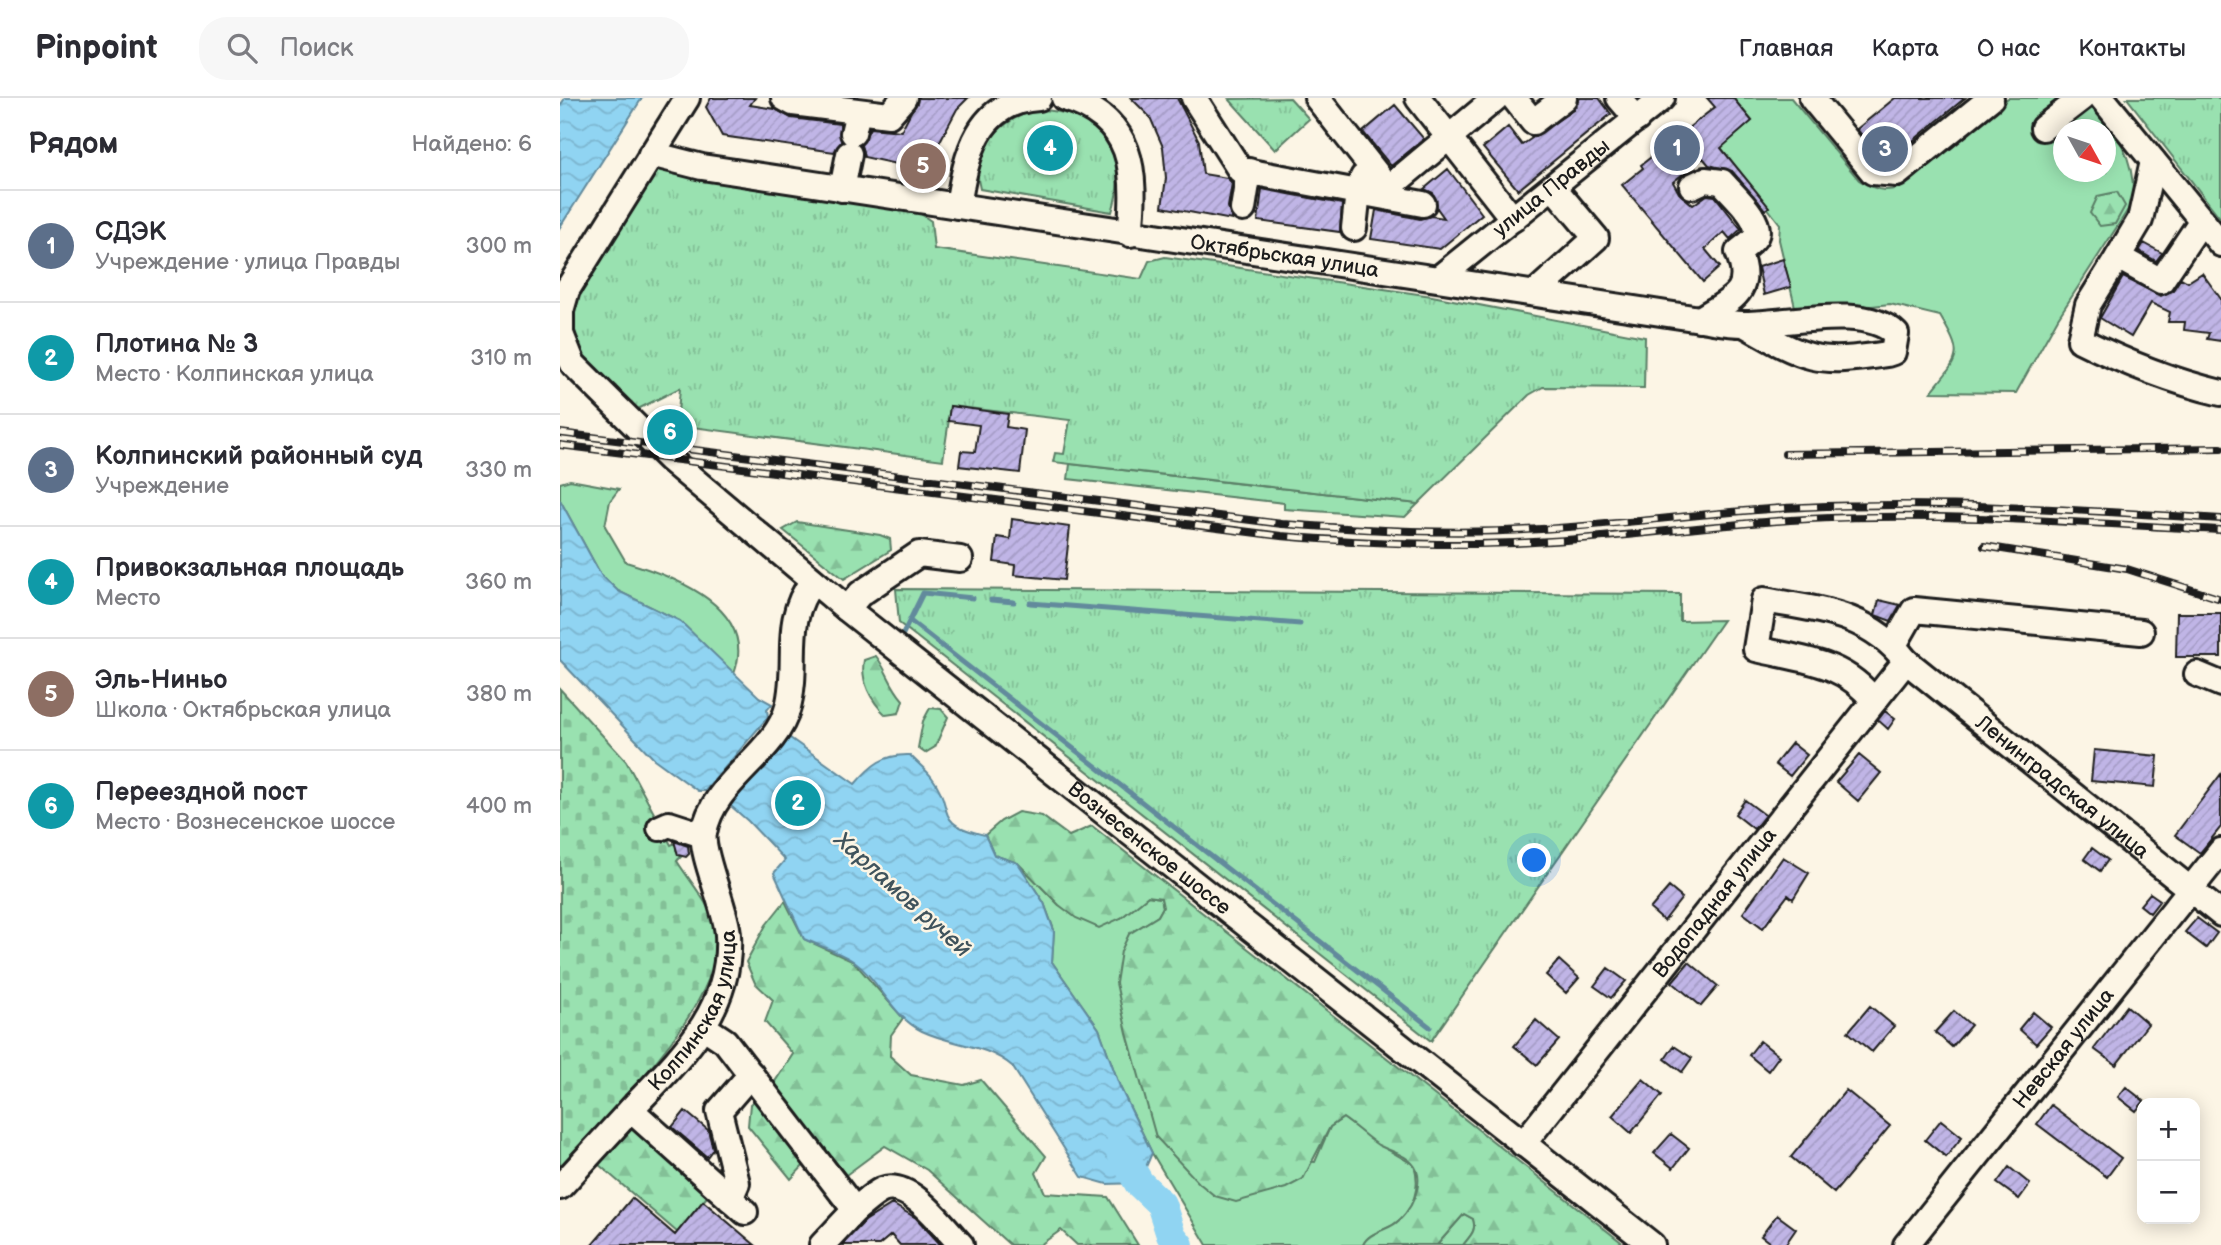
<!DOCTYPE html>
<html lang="ru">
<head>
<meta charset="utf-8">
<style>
  body { margin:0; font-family:"Balsamiq Sans",sans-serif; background:#f7f7f7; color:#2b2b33 }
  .controls { position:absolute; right:21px; bottom:21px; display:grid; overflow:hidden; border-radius:14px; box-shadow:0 4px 18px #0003 }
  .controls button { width:63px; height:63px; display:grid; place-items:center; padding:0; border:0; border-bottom:2px solid #e1e1e2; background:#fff; color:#2b2b33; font:35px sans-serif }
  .compass { position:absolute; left:1493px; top:21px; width:63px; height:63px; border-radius:50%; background:#fff; box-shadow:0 4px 18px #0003; rotate:130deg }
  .you { position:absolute; left:975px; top:763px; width:24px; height:24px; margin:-18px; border:5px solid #fff; border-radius:50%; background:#1a73e8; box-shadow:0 0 0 10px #1a73e833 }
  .badge { display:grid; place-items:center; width:46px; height:46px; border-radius:50%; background:#c8321e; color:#fff; font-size:23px; font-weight:700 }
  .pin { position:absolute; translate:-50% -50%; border:4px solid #fff; box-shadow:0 2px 7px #0006 }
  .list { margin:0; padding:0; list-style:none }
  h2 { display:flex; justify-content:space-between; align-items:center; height:91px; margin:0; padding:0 28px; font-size:30px }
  h2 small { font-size:23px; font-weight:400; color:#7c7c81 }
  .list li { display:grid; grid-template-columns:46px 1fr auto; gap:21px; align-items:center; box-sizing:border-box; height:112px; padding:0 28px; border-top:2px solid #e1e1e2 }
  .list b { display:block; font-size:26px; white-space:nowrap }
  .list p { margin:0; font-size:23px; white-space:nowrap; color:#7c7c81 }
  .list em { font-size:23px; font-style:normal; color:#7c7c81 }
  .icon { flex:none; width:38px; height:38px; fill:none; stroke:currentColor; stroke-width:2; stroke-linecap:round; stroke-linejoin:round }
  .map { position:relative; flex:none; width:1661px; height:1147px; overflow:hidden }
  header { display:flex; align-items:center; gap:42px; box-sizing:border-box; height:98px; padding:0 35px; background:#fff; border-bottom:2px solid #e1e1e2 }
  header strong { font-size:33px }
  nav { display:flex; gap:38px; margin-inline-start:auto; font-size:24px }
  .search { width:490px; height:63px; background:#f7f7f7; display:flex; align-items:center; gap:18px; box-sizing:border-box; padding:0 24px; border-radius:28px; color:#7c7c81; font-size:26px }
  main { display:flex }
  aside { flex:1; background:#fff }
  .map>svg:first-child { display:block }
  .green { fill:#99e1b0; stroke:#5a7e66; stroke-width:2; fill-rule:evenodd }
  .forest { fill:url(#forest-firs); stroke:#5a7e66; stroke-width:2 }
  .cemetery { fill:url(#cemetery-stones); stroke:#5a7e66; stroke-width:2 }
  .park { fill:url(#park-tufts); stroke:#5a7e66; stroke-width:2 }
  .water { fill:url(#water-waves); stroke:#628a9c; stroke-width:2 }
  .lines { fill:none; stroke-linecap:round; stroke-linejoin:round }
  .stream { stroke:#628a9c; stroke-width:5 }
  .river { stroke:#90d4f2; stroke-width:30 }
  .building { fill:url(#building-hatch); stroke:#1c1c1c; stroke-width:2 }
  .minor-casing { stroke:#1c1c1c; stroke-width:30 }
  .minor { stroke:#fcf5e5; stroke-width:24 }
  .rail-casing { stroke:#1c1c1c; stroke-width:8 }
  .rail { stroke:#fcf5e5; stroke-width:5; stroke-dasharray:16; stroke-linecap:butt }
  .labels { text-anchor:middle; stroke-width:5; stroke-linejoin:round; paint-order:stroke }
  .street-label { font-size:21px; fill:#1c1c1c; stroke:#fcf5e5 }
  .water-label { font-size:23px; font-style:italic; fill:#3f535c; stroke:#fcf5e5 }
</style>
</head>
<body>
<header>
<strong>Pinpoint</strong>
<div class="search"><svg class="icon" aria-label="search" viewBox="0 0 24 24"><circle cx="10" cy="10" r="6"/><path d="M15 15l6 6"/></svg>Поиск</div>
<nav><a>Главная</a><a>Карта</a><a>О нас</a><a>Контакты</a></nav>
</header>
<main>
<aside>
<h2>Рядом<small>Найдено: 6</small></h2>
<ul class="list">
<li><span class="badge" style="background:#5c6f8a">1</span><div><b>СДЭК</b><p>Учреждение · улица Правды</p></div><em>300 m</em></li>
<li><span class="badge" style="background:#0f9aa8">2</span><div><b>Плотина № 3</b><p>Место · Колпинская улица</p></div><em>310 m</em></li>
<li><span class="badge" style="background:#5c6f8a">3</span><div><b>Колпинский районный суд</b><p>Учреждение</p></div><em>330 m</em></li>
<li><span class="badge" style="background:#0f9aa8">4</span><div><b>Привокзальная площадь</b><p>Место</p></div><em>360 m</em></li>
<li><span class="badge" style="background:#8d6e63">5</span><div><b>Эль-Ниньо</b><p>Школа · Октябрьская улица</p></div><em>380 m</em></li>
<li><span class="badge" style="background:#0f9aa8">6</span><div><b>Переездной пост</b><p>Место · Вознесенское шоссе</p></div><em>400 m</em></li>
</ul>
</aside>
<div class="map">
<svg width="1661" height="1147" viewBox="0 0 1661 1147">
  <defs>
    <pattern id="forest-firs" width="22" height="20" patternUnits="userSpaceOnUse" patternTransform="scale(1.75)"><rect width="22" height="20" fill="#99e1b0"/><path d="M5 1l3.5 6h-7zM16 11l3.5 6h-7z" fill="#83c097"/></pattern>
    <pattern id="cemetery-stones" width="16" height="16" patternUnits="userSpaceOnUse" patternTransform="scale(1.75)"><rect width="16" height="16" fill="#99e1b0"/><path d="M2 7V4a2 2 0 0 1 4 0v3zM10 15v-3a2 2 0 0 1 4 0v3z" fill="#83c097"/></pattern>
    <pattern id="park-tufts" width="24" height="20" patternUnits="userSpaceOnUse" patternTransform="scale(1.75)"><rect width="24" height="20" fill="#99e1b0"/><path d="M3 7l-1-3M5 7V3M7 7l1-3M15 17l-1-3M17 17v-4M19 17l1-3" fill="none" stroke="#83c097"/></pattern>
    <pattern id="water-waves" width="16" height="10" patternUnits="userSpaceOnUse" patternTransform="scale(1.75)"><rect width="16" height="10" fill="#90d4f2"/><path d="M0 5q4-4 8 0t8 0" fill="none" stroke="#7cb5cf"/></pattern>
    <pattern id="building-hatch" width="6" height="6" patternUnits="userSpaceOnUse" patternTransform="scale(1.75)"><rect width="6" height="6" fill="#c0b5e6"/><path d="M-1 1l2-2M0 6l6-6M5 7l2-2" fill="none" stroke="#a49bc5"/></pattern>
  </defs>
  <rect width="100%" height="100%" fill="#fcf5e5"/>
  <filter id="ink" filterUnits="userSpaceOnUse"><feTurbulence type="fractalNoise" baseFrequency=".0143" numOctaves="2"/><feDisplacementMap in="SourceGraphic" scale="14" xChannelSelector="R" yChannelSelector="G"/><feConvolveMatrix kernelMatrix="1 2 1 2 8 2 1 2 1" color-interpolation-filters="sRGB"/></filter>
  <g filter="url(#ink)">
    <path class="green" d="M1173,0H1231L1299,82C1317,94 1331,96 1350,84L1448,0H1529C1556,31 1576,61 1573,104L1498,220L1456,295L1371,294C1400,258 1404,259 1380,218L1330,206L1248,215L1236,213L1219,142L1220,126L1152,38L1178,35L1192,23ZM1504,32H1546V74H1504Z
      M510,366L858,406L845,419L724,411V405L508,381Z
      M10,382L59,391L50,403L45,428L66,464C116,479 198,510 174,576L120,523L58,493L41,477L0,402V385Z
      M370,610L381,611L388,619L375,649L365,655L358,650L363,623Z
      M458,765L499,807L561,820L588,798L601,800L603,809L598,818L569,836L596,1039L616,1057L755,1064L770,1029L783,1020L818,1046L854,1067C861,1088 854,1114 834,1126C823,1133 808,1135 803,1147H647L592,1055L560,989L539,931L492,864L494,832L484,805Z
      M904,1116L913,1121C917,1133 910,1138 903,1147H877Z"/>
    <path class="forest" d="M1557,94L1565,108L1555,126L1540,128L1530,115L1538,98Z
      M237,424L320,437L330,441L331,452L284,481L223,432Z
      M316,558C327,572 330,588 343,602L339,615L326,617C311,603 300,583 304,562Z
      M458,714L482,718L509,738L532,728L1065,1147H903C910,1138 917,1133 913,1121L904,1116L877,1147H803C807,1136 823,1133 833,1127C850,1117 868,1082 852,1065C843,1055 829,1053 818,1047C806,1039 795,1028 783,1020L770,1029L743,1081L726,1090L676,1104L655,1098L639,1085L596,1039L567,935L556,885L561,853L569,836L598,818L603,809L601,800L588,798L561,820L539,830L516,820L499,807L458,765L434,757L425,737L441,723Z
      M225,803L244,841L294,864L343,920L331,937L330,958L351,977L404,987L421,982L486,1058L476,1075L485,1095L548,1099L578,1147H517L501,1132L480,1147H450L367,1072L325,1048L286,1077L262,1048L231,1081L188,1028L190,1006L212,988L233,956L205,924L213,902L195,885L186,864L206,827Z
      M75,1028L151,1094L127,1123L132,1147L38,1066Z"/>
    <path class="cemetery" d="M0,591L66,663L111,747L118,744L116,752L121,759L117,763C128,781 147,802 154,822C180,895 46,1017 0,1068Z"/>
    <path class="park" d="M730,0L749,21L715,52L669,1Z
      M1567,0H1661V121Z
      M478,12C539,12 571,56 552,114L420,91C409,51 442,20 478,12Z
      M94,71L358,114L371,123L374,151L581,181L589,163L605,159L872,198L1085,239L1084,290L983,289L969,297L858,406L493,364L495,355L504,356L510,322L391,308L383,362L117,327L120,290L72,314C38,276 0,249 19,193Z
      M336,491L1120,496V523L1163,522L871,943L339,525Z"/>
    <path class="water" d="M5,0H82L0,129V8Z
      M0,402L41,477L58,493L120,523L199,599L212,606L207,612L208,619L145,693H138L94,661L0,562Z
      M223,635L295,686C311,667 324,656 350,657C357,665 367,672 373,681C396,712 371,725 425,737L434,757L458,765L484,805L494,833L492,864L539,931L560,989L592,1055L579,1085L547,1086L522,1079L452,968C426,946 391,947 362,933C331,918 320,882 293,863C279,854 260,848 244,841L214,775L225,762L188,723L164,702Z"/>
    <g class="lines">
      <path class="stream" d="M431,502L454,504
        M470,505L740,526
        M350,523L870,929
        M343,536L363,495L413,500"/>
      <path class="river" d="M559,1050L579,1085L601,1106L611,1137L619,1147"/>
    </g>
    <path class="building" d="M151,0H195L190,7L215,11L231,20L280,26L281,44L274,54L162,38L146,9Z
      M358,0H408L397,11L379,45L373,74L304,59L301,47L310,30L341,33Z
      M571,0H617L639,43L643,76L667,80L672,85L668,109L672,122L602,109L606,80L603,49L590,19Z
      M1020,0H1039L1051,16L958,92L923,50L948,29L962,47L1013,12Z
      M1147,0H1173L1192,23L1161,50L1209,109L1205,112L1172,73L1149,67L1143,60L1113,84L1119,95L1133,107L1147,97L1155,98L1181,131L1170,141L1164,134L1145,151L1160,169L1143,184L1062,87L1083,70L1081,67L1155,9Z
      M1335,0H1405L1331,61L1320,60L1297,31Z
      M835,7L864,41L831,68L803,34Z
      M888,71L922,116L880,151L811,141L816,112L860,121L871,118L884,120L877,110L873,95L864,91Z
      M702,91L782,106L780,134L698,123Z
      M1584,145L1602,155L1596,163L1579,153Z
      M1223,161L1231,189L1204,197L1198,169Z
      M1642,175L1661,201V243L1647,241L1649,235L1624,232L1625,224H1608L1610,214L1591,205L1571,239L1540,220L1563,179L1601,198L1613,192L1621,180L1628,184Z
      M390,308L448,316L446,329L465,332L460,375L399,368L401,353L415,354L419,327L388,323Z
      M104,328L118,329L117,342L110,341L103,334Z
      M452,421L510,429L504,482L454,477L455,467L434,464L437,439L450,441Z
      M1319,502L1340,507L1331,523L1315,517Z
      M1617,515H1661V559H1616Z
      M1325,613L1335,621L1328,631L1318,622Z
      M1232,645L1247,657L1230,678L1215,666Z
      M1534,652L1598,658L1595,689L1531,683Z
      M1299,657L1321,675L1298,703L1276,684Z
      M1661,676V729L1640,755L1615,737Z
      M1185,702L1205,717L1194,731L1175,716Z
      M114,743L128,748L129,756L126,759L118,757Z
      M1532,750L1548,762L1540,773L1524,761Z
      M1223,759L1249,775L1233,801L1228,797L1203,830L1183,815Z
      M1109,789L1122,800L1104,823L1090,811Z
      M1590,795L1600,802L1590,815L1580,807Z
      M1637,820L1657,835L1646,850L1625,834Z
      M999,862L1019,880L1006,895L986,877Z
      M1129,864L1158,888L1141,908L1112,884Z
      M1048,870L1066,883L1051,900L1034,888Z
      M1310,908L1334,928L1312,954L1288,934Z
      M1567,908L1588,926L1556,967L1534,951Z
      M1394,913L1411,927L1392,949L1375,934Z
      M1473,914L1491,929L1476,946L1459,931Z
      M976,922L999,942L977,967L954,948Z
      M1200,943L1219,958L1208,973L1189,957Z
      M1114,948L1132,960L1122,974L1105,961Z
      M1083,981L1102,997L1071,1035L1052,1018Z
      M1566,989L1584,1003L1576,1013L1558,999Z
      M1286,992L1330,1028L1274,1095L1231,1059Z
      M1491,1007L1561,1060L1547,1079L1477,1026Z
      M125,1013L148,1032L153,1051L147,1059L112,1029Z
      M1381,1022L1402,1039L1386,1059L1365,1042Z
      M1111,1036L1129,1050L1113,1070L1094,1055Z
      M1449,1069L1470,1086L1459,1101L1437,1085Z
      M72,1100L115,1137L143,1103L195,1147H32Z
      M332,1106L356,1120L381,1147H340L331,1137L319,1147H282L305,1123Z
      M1217,1117L1236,1131L1225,1147H1213L1201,1138Z"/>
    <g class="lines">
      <g class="minor-casing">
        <g id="minor">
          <path id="s1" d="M127,0L7,192L1,213V236L13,266L109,361L287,511L1092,1147"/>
          <path d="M224,0L233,5L329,17L344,0"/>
          <path d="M504,0C574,20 577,74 570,136"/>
          <path d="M634,0L680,72L863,106"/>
          <path d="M757,0L828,90"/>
          <path d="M858,0L953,121"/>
          <path d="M954,0L973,24L1004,0"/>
          <path d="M1059,0L1077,21"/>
          <path d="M1252,0L1313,74L1337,76L1431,0"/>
          <path d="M1542,0L1661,146"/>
          <path d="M1483,30L1522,0"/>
          <path d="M293,35L298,14"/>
          <path id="s2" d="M91,56L142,69L1140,221C1155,223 1169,226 1183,226C1225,227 1304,205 1336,236L1333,254L1327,256C1255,267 1247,262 1184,226"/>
          <path d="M1593,63L1580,122L1558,159L1601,183L1642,122"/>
          <path d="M1132,88L1145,82L1162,84C1172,96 1205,124 1195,139C1191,145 1183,150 1178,154C1195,195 1171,201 1140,221"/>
          <path d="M282,91L289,56"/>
          <path d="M820,97L936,0"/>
          <path d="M398,108C406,58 417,3 479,0"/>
          <path d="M683,111L689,73"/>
          <path d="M794,130L798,93L803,79"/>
          <path d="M1558,159L1528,207L1520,242C1566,265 1611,283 1661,295"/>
          <path id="s3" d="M879,180L1102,0"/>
          <path d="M975,195L1036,140L993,89"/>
          <path d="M287,511L300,496L359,456L400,461"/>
          <path d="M1334,547L1354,512L1581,534"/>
          <path d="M1637,576L1661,586"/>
          <path id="s4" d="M1314,603C1283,563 1244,562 1196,551L1204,502C1260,512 1309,515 1346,563L1661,816"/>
          <path d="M100,730L109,726L143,737"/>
          <path d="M144,929L165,943L295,1112C303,1106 313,1096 322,1092C350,1081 384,1129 401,1147"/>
          <path d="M71,1012L185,1114"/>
          <path id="s5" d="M963,1046L1346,563"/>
          <path id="s6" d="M0,1089C25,1062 50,1034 75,1007C122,958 172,911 168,837C167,812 140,755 144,735C152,683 216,657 228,609C240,563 221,524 253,483"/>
          <path d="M170,1101L177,1085L159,1013L191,976"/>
          <path d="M262,1147L295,1112"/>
          <path id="s7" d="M1346,1147L1661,753"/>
        </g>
      </g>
      <use href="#minor" class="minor"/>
      <g class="rail-casing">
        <path id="rail" d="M0,335L722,426C808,432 894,437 981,431C1069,426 1156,413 1244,409C1383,403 1523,412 1661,421
          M0,347L721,438C805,445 889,449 974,444C1066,439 1157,426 1248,421C1386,414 1524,425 1661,432
          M1225,356L1661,350
          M1424,448L1567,471L1661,501"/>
      </g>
      <use href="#rail" class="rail"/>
    </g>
  </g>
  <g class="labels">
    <g class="street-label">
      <text dy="7" stroke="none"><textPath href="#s3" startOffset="144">улица Правды</textPath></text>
      <text dy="7" stroke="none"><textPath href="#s2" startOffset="642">Октябрьская улица</textPath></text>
      <text dy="7" stroke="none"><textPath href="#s4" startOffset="542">Ленинградская улица</textPath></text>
      <text dy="7" stroke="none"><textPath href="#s1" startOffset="1057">Вознесенское шоссе</textPath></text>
      <text dy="7" stroke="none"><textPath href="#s5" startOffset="308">Водопадная улица</textPath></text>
      <text dy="7" stroke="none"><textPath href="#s6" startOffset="226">Колпинская улица</textPath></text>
      <text dy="7" stroke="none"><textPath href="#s7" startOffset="252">Невская улица</textPath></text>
    </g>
    <g class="water-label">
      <text transform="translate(343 796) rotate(42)" y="8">Харламов ручей</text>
    </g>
  </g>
</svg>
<div class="controls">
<button>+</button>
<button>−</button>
</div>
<svg class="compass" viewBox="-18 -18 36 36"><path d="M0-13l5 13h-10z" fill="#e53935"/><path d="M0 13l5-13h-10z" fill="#7c7c81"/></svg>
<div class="you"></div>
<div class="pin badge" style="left:1117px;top:50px;background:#5c6f8a">1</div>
<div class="pin badge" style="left:238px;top:705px;background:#0f9aa8">2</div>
<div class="pin badge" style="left:1325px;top:51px;background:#5c6f8a">3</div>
<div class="pin badge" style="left:490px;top:50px;background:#0f9aa8">4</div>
<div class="pin badge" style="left:363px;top:68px;background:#8d6e63">5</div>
<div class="pin badge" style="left:110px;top:334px;background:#0f9aa8">6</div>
</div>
</main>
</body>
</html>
